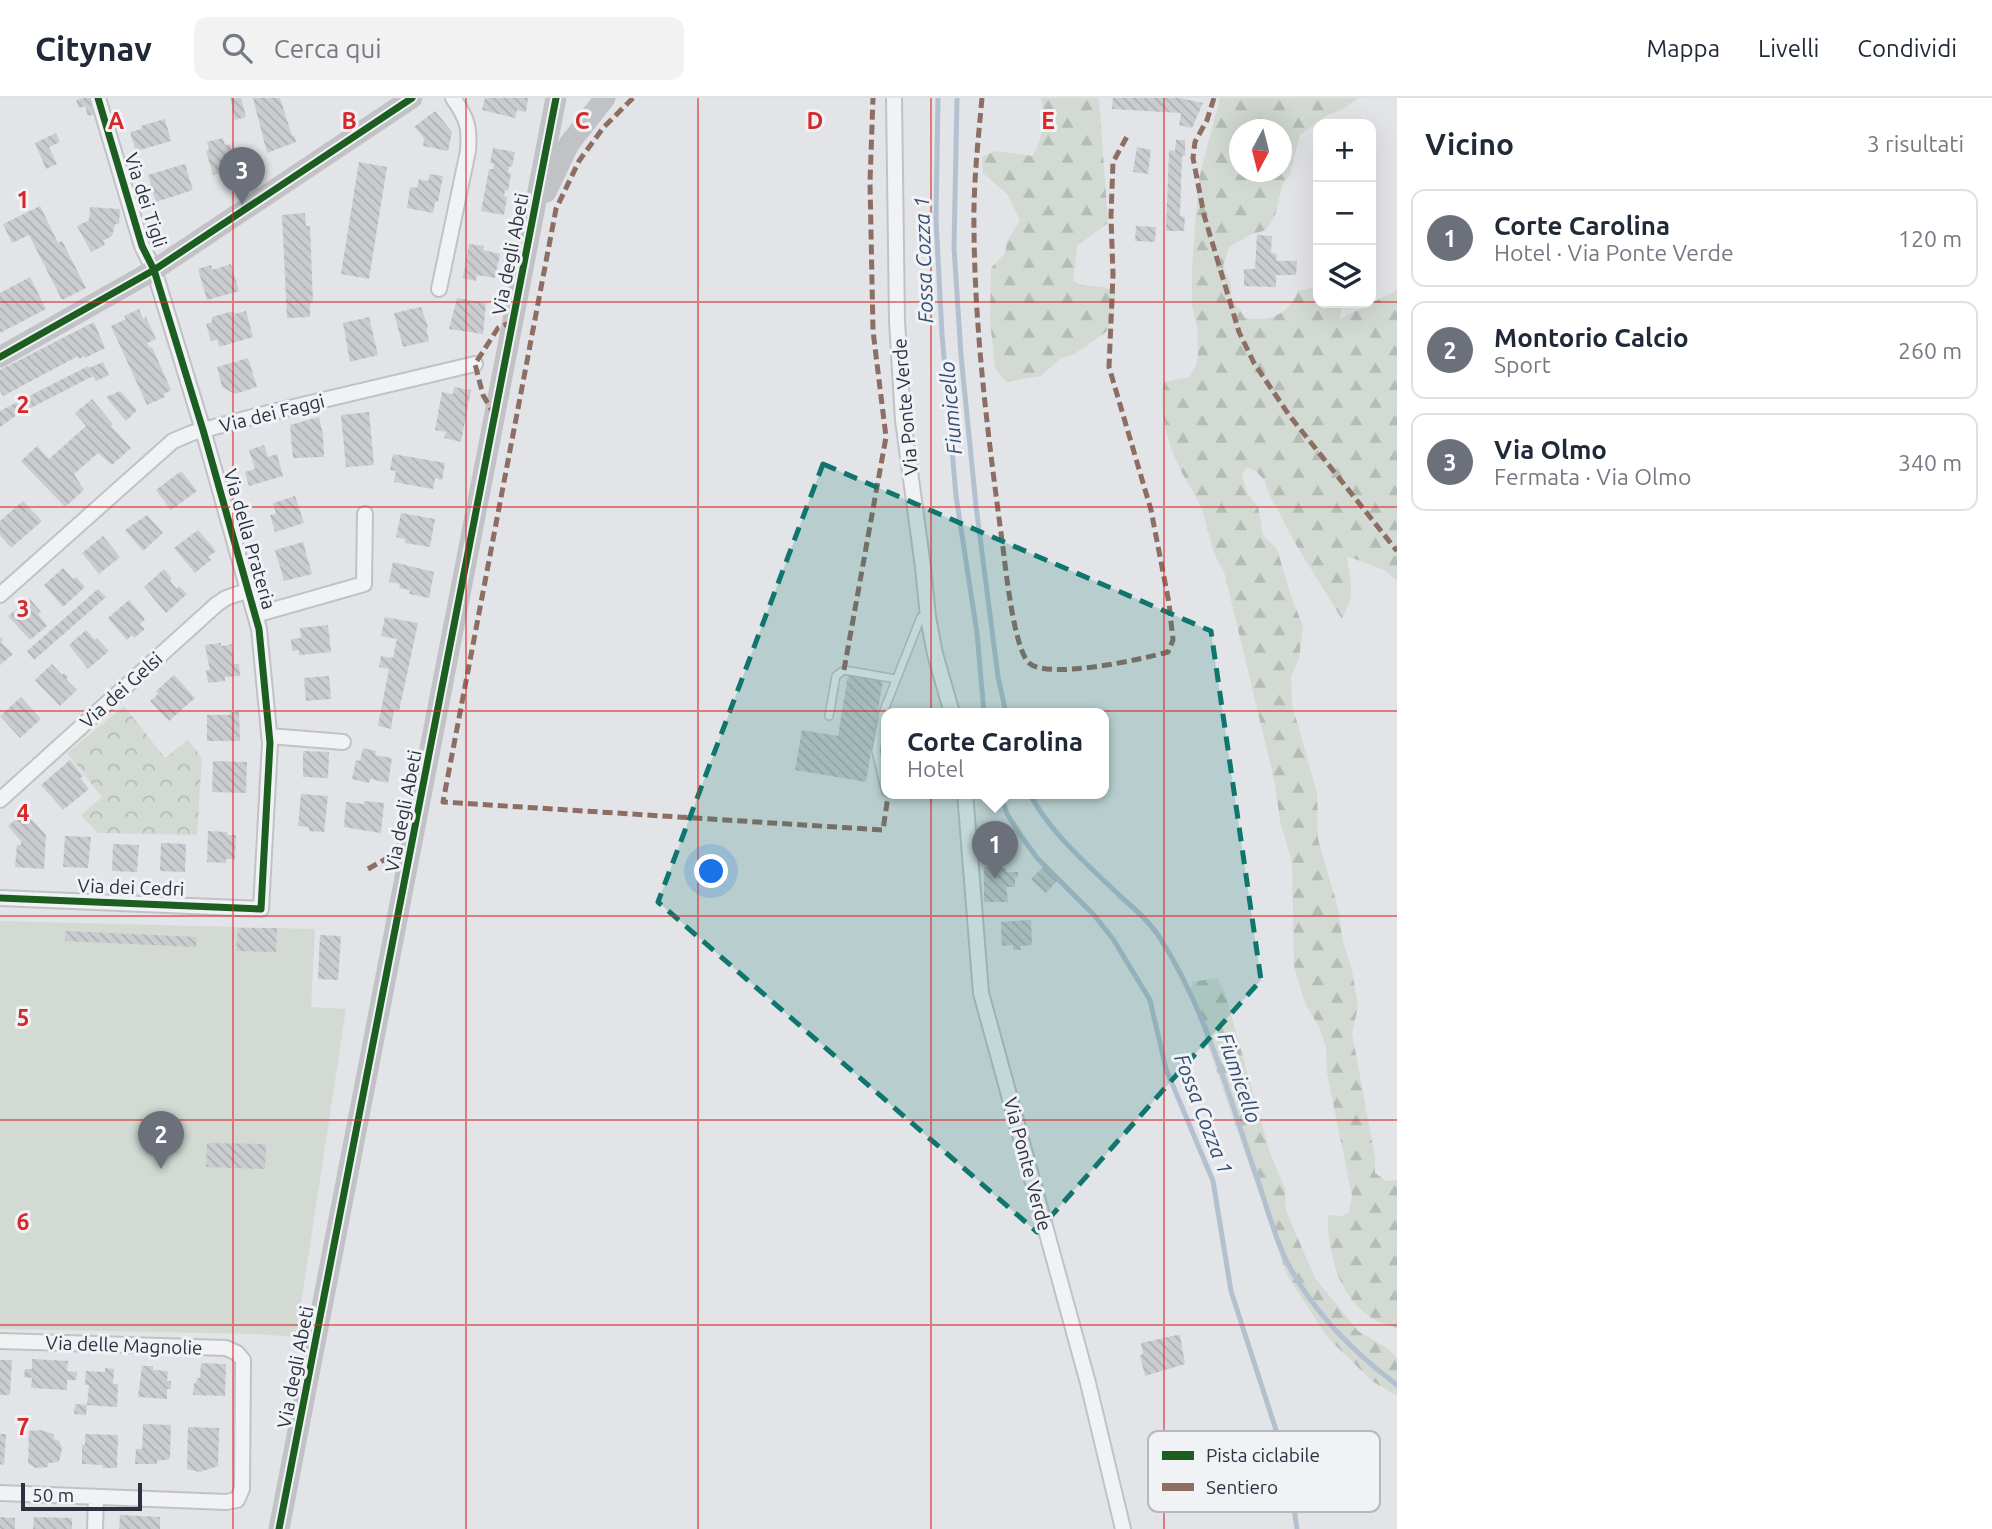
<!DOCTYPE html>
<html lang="it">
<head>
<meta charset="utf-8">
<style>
  body { margin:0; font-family:Ubuntu,sans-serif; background:#f2f2f3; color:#1f2937 }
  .controls { position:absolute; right:21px; top:21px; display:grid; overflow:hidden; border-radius:14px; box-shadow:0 7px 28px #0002 }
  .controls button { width:63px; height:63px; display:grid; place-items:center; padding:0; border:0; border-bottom:2px solid #e0e1e3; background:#fff; color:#1f2937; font:35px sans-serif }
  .compass { position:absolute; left:1229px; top:21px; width:63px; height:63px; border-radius:50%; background:#fff; box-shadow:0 7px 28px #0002; rotate:187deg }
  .scale { position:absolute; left:21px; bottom:18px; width:121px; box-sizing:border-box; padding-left:7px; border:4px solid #2a313f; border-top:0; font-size:19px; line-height:24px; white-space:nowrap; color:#2a313f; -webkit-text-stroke:5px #f0f2f6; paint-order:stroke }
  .you { position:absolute; left:712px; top:774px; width:24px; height:24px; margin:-18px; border:5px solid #fff; border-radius:50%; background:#1a73e8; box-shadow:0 0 0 10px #1a73e833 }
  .badge { display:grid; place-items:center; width:46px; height:46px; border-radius:50%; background:#6b707a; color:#fff; font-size:23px; font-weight:700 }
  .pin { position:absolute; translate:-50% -58px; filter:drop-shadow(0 2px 4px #0008) }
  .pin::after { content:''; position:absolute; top:37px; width:24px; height:21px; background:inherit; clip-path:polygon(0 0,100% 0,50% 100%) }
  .popup { position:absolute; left:881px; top:610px; width:228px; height:91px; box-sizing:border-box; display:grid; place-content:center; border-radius:14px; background:#fff; filter:drop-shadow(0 2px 5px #0005); font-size:23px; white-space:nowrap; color:#747a83 }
  .popup b { font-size:26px; color:#1f2937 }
  .popup::after { content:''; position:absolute; left:50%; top:100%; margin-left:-14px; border:14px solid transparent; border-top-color:#fff }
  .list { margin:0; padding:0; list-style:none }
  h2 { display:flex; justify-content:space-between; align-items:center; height:91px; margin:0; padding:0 28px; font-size:30px }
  h2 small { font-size:23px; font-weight:400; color:#747a83 }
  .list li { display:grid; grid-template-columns:46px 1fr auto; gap:21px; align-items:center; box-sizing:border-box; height:98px; margin:0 14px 14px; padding:0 14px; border:2px solid #e0e1e3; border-radius:14px }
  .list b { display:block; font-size:26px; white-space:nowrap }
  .list p { margin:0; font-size:23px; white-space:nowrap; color:#747a83 }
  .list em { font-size:23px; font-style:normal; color:#747a83 }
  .icon { flex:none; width:38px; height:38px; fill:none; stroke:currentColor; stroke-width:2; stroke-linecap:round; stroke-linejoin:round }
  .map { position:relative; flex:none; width:1397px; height:1431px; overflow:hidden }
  header { display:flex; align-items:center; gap:42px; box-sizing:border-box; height:98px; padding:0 35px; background:#fff; border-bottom:2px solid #e0e1e3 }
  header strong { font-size:33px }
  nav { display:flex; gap:38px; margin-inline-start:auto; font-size:24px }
  .search { width:490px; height:63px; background:#f2f2f3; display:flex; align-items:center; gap:18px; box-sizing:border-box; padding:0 24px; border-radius:14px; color:#747a83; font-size:26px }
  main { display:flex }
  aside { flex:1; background:#fff }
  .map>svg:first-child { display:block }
  .forest { fill:url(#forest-firs); fill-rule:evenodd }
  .park { fill:url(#park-crowns) }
  .pitch { fill:#d3dad3 }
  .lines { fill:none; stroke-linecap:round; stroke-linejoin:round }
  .stream { stroke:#b3c0d0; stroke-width:5 }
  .building { fill:url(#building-back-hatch) }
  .lane-casing { stroke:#c1c2c5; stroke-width:10 }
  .street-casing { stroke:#c1c2c5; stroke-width:18 }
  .lane { stroke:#f1f2f4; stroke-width:7 }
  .street { stroke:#f1f2f4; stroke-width:14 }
  .secondary { stroke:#c0c2c5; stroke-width:21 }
  .quiet { stroke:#8d6e63; stroke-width:5; stroke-dasharray:10 5; stroke-linecap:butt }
  .cycleway-casing { stroke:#f0f2f6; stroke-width:11 }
  .cycleway { stroke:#1b5e20; stroke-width:7 }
  .marked { fill:#0f766e; fill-opacity:0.2; stroke:#0f766e; stroke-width:5; stroke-dasharray:14 9; stroke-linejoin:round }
  .grid { fill:none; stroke:#d62828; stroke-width:2; stroke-opacity:0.55 }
  .labels { text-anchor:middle; stroke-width:6; stroke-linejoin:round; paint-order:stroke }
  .street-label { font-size:19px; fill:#2a313f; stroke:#f0f2f6 }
  .water-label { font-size:21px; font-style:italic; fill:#364e71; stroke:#f0f2f6 }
  .key { fill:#f0f2f6; stroke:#b5b8bf; stroke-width:2 }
  .key-label { font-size:19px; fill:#2a313f }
  .grid-label { font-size:23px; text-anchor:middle; font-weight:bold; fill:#d62828; stroke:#f0f2f6; stroke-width:6; stroke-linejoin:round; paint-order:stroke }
</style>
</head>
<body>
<header>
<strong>Citynav</strong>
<div class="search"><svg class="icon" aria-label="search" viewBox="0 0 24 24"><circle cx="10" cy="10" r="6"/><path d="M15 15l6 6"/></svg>Cerca qui</div>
<nav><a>Mappa</a><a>Livelli</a><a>Condividi</a></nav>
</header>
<main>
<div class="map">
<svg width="1397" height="1431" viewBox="0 0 1397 1431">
  <defs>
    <pattern id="forest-firs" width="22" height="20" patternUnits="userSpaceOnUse" patternTransform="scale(1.75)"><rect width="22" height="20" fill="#d3dad3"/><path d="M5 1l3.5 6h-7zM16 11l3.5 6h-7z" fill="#b5bcb6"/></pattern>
    <pattern id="park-crowns" width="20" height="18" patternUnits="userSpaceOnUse" patternTransform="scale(1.75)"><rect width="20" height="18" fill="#d3dad3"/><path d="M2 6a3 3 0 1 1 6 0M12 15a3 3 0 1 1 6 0" fill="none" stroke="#b5bcb6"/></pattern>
    <pattern id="building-back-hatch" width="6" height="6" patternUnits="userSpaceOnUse" patternTransform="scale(1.75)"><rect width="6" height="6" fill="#cbcccf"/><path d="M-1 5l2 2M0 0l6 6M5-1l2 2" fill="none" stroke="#aeb0b3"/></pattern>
  </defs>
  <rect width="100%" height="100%" fill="#e3e4e7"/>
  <path class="forest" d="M1041,0H1099L1108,125L1077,148L1073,183C1086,192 1102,184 1116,195L1113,220L1106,234L1073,257L1061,260L1041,278L1006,284L995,270L990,222L991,170L1005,155L1007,143L1020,123L1008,97L983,75L982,59L995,53L1032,58C1043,45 1045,16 1041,0Z
    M1220,0H1358L1343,11L1326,18L1300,37L1290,76L1282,88L1275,118L1266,132L1252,136L1229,149L1223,168L1231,188V199L1245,220C1270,224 1288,217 1298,193L1318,189V205H1342L1340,221L1397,192V483L1384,472L1347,458C1350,487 1357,493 1342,521L1298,450L1271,400L1264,382L1256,373L1247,369L1242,377L1247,395L1258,409L1263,437L1277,451L1292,501L1303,528L1299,561L1291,578L1292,606L1317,695L1318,741L1338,810L1343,844L1352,872L1358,908L1352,935L1375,1060V1075L1386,1083L1397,1082V1230C1345,1219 1327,1164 1328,1117L1342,1118L1349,1114L1352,1098L1327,975L1326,949L1319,929L1305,905L1294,868L1292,765L1280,723L1275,686L1224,473C1211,456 1209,432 1202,412C1197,398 1188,387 1181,373C1168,347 1158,312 1164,284L1189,279L1196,268L1198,254L1197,229L1192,208V169L1199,80ZM1240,32H1282V74H1240Z
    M1218,880L1225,895L1270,1055L1285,1090L1286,1113L1315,1180L1358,1233L1387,1250L1397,1260V1298L1372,1283L1327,1239L1287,1177L1190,896L1192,884Z"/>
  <path class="park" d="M124,608L165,660L188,642L202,660L197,737L98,735L81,717L102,699L67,655Z"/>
  <path class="pitch" d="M0,823L315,831L311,909L346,911L296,1239L256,1236L0,1231Z"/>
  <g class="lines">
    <path class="stream" d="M938,0L936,122L942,236L956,398L977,535L984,615
      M957,0L954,150L961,257L976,408L998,579L1006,615
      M1000,695L1007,716L1022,739L1037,760L1094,817L1113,841L1150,902L1166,971L1213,1083L1231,1193L1288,1369L1297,1431
      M1029,695C1052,737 1086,765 1120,798C1134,810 1150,824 1160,840C1208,915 1230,1003 1259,1086C1268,1112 1275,1141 1288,1166C1314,1215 1353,1254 1397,1287"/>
  </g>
  <path class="building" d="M84,0H90L95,16L88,18L85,8L79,10L76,2Z
    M230,0H241L246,19L235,22Z
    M253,0H280L292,38L294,37L296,44L267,55Z
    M485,0H528L526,14L517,12L515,20L482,12Z
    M1113,0H1180L1203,5L1192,30L1179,27L1181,15L1112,11Z
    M435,13L452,34L448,53L423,48L424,40L414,29Z
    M165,21L171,43L136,53L130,34L142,31L141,28Z
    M56,35L60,44L49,49L57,66L46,71L35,45Z
    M223,40L225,47L230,46L237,70L213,77L206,53L209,52L207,44Z
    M1176,42H1185V58H1182L1180,118L1185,119L1184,133H1166L1169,52L1175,53Z
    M1137,49L1151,52L1148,76L1133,74Z
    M493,50L515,54L512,69L509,68L508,75H511L508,93L505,92L504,98L507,99L504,117L481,113L489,71H493L494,66L490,65Z
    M359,64L387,69L369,181L341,176Z
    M185,66L193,92L156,104L148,77Z
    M430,76L443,78L438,104H435L433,115L407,110L410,89L417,90L419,81L428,83Z
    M40,108L58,145L62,143L86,190L62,202L29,137L12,145L3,126Z
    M90,109L120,111L119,126H115L112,138L103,143L105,147L91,154L77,128L89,122Z
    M305,115L306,128H310L313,205H310V219L287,220L282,117Z
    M1136,128L1156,129L1155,144L1135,143Z
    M1257,137L1272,138L1271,155L1277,156L1276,163H1297L1296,177H1276V189L1244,188V171H1255Z
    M469,146L484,148L483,152L500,156L495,180L477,177L476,183L463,180Z
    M231,166L239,193L207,202L198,171L211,167L212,172Z
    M30,179L46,211L0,235V195Z
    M457,200L486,205L483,236L449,231Z
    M421,209L428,229L426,230L429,243L403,249L394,215Z
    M139,211L143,221L146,219L156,241L147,245L150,250L152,249L171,292L164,296L165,299L147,307L111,228L126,221L124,218Z
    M233,213L234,216L246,213L253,239L219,249L217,241L211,243L206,226L212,224V219Z
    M369,219L378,257L350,264L343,225Z
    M94,224L105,250L85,260L84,258L79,261L78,258L3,298L0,293V272Z
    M248,260L257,289L235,296L222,289L217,269Z
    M103,264L109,277L96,283L93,278L17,317L0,329V313L88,268L89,270Z
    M454,289L471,292L461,344L444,340L446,334L435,332L442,294L453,296Z
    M120,293L137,312L126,323L106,299Z
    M92,301L113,326L111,328L131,350L112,367L98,355L74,376L84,392L65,409L21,363L37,348L49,361L86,328L75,315Z
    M369,314L374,367L346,369L341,317Z
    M319,319L323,337L324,359L293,360L290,327Z
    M264,347L268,359L277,356L283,378L249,388L245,374L255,371L249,352Z
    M393,356L445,365L442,382L435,380L433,391L394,384L396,373L390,372Z
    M181,373L197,393L171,412L156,392Z
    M295,398L304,425L275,434L270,417L276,416L273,405Z
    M23,403L42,423L11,450L0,437V423Z
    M401,415L435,421L430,449L405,445V441L396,439Z
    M147,417L163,435L143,453L125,432Z
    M198,432L216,453L208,459L211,462L195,475L174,450Z
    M103,438L120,459L99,476L82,455Z
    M303,444L312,476L284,483L275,452Z
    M393,464L434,474L429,500L409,496L410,492L399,490L400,486L389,484Z
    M63,470L73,481L76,479L85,489L63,509L44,487Z
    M164,471L172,481L170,483L177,491L179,488L187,496L166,515L144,489Z
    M98,491L106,499L34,562L27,553Z
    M30,501L41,514L38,516L47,528L30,542L8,518Z
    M129,502L145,521L140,526L145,531L134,540L132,537L127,542L108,520Z
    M385,519L418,525L399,613L394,612L391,631L378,628L389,571L379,569L381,558L393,560L397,541L381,538Z
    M328,527L331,554L299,557V552L292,553L291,541L301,540L300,530Z
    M86,532L95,542L97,540L109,553L88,571L69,547Z
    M0,539L3,542L1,544L13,556L0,567Z
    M221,545V548L232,546L234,566H239L240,578L225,579V583L208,585L206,572H210L205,547Z
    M52,566L62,577L64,575L68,579L66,581L77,592L60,608L35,582Z
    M174,577L195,600L169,623L150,603L158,596L156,593Z
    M848,577L883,582L866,684L795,672L802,632L838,638Z
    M329,578L331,601L306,603L304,580Z
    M21,599L41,621L20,640L0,618Z
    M230,614H239L240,643H207V617H230Z
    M363,650L376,653L375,657L392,660L388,685L370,681L369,685L352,681L356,662L360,663Z
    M303,653L329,654L328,680L303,679Z
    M70,662L83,678L80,680L89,691L63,712L41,687Z
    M213,663L247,664L246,695L212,694Z
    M301,696L328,698L324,734L309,733V729L298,728Z
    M364,703L384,705L381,735L344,729L346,704L364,706Z
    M25,714L46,737L44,771L15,769L17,747H21V743L8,728Z
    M208,733L227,734V737H236L235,761H226V765L207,764Z
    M65,738L91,739L88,770L63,769Z
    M161,745L186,746L185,774L160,773Z
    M113,746L139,747L137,774L112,773Z
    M984,769L1006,770V774H1018V779H1015V789H1006L1008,804H984Z
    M1043,769L1057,783L1046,795L1031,781Z
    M1031,822L1032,847L1021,848V852H1013V847L1002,848L1001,824Z
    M238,830H277L276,854L236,853Z
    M65,833L197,839L196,849L65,843Z
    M320,837L341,838L338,882L318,881Z
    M207,1045L266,1046L265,1071L206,1069Z
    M1177,1237H1180L1185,1266L1145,1278L1140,1257L1143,1256L1141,1245Z
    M32,1261L68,1263L67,1273L77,1274L76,1282H67V1292L31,1290L32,1280L24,1279L25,1271H32Z
    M0,1262H12L10,1297H0Z
    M201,1265L226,1266L225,1298L193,1297L194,1285H196L197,1280H200Z
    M142,1268H153V1272L168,1273L167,1283H171V1291H167V1301L138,1299Z
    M105,1270L114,1271L113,1286H118L117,1309L87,1307L89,1287H85L86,1273L105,1274Z
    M75,1306L87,1307L86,1317L74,1316Z
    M143,1326L171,1327L170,1361L157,1363V1366H135L136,1351H142Z
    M188,1329L219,1330L218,1368L200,1374L187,1371Z
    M40,1332L54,1336V1341L59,1343L62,1350L59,1364L48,1365V1369L36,1370L28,1365L29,1333Z
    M0,1336H6L4,1367L0,1366Z
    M85,1336L118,1337L117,1370H103V1367L82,1366V1347H85Z
    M120,1417L160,1419V1431H119Z
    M0,1419L15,1420V1431H0Z
    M34,1419L72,1420V1431H33Z"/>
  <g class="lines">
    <g class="lane-casing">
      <path id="lane" d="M829,618L836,578L844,572L896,581
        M886,694L876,653L883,615L921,519H928"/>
    </g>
    <g class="street-casing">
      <path id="street" d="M894,0L897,223L903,322L923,469L928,519L935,556L952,615
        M439,191L468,53C470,29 467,20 453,0
        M0,497L173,343L192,335L260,317L475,266
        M255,517L364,486L365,416
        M269,638L343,644
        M965,695L981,895L1088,1285L1123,1431
        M0,702L217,506L226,500L249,492
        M0,800L261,811L270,645L259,531L203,332L154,172L142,148L98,0
        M0,1243L226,1250L237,1255L243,1262L242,1391L237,1402L226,1404L0,1395
        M95,1431L96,1399"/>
    </g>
    <use href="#lane" class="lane"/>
    <use href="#street" class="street"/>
    <path class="secondary" d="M546,94L569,46L605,0
      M0,259L154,172L412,0
      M279,1431L556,0"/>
    <path class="quiet" d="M633,0L603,30L579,63L556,111L443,704L883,732L888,698
      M982,0C978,44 973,88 974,133C975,239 989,345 1003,450C1006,474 1014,548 1028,564C1045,583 1143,561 1168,554L1173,542L1169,505L1151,412L1109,269L1113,177L1111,118L1113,64L1129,35
      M1214,0L1207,22L1195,44L1193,60L1204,117L1239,234L1254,265L1289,317L1397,453
      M495,318L483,297L475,266L498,230L514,223
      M844,572L886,339L873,233L870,84L873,0
      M368,771L389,759L412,731"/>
    <g class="cycleway-casing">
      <path id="cycleway" d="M0,259L154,172L412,0
        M0,800L261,811L270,645L259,531L203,332L154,172L142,148L98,0
        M279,1431L556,0"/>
    </g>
    <use href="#cycleway" class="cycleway"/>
  </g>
  <path class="marked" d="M823,366L1211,533L1261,882L1037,1134L658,804Z"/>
  <path class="grid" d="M233,0V1431M466,0V1431M698,0V1431M931,0V1431M1164,0V1431M0,204H1318M1371,204H1397M0,409H1397M0,613H1397M0,818H1397M0,1022H1397M0,1227H1397"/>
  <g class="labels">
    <g class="street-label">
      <text transform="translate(146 102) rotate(72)" y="7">Via dei Tigli</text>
      <text transform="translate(510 156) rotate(-79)" y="7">Via degli Abeti</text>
      <text transform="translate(905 309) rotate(-95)" y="7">Via Ponte Verde</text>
      <text transform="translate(272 315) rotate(-14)" y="7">Via dei Faggi</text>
      <text transform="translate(250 441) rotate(74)" y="7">Via della Prateria</text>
      <text transform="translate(121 592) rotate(-42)" y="7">Via dei Gelsi</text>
      <text transform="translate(403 713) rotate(-79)" y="7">Via degli Abeti</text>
      <text transform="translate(131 789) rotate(2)" y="7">Via dei Cedri</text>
      <text transform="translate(1028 1066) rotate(75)" y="7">Via Ponte Verde</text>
      <text transform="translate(124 1247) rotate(2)" y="7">Via delle Magnolie</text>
      <text transform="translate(295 1269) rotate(-79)" y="7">Via degli Abeti</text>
    </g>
    <g class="water-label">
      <text transform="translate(924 162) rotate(-92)" y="7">Fossa Cozza 1</text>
      <text transform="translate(951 310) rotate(-95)" y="7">Fiumicello</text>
      <text transform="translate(1239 980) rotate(71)" y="7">Fiumicello</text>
      <text transform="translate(1203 1016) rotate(69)" y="7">Fossa Cozza 1</text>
    </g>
  </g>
  <rect x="1148" y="1333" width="232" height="81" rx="10" class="key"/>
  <rect x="1162" y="1353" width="32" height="9" fill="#1b5e20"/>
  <rect x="1162" y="1385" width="32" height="8" fill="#8d6e63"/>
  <g class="key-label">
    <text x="1206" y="1364">Pista ciclabile</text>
    <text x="1206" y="1396">Sentiero</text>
  </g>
  <g class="grid-label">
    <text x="116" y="31">A</text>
    <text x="349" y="31">B</text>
    <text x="582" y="31">C</text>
    <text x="815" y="31">D</text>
    <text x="1048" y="31">E</text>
    <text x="23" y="110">1</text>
    <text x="23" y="315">2</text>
    <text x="23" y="519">3</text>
    <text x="23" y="723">4</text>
    <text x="23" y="928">5</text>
    <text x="23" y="1132">6</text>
    <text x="23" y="1337">7</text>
  </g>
</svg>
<div class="controls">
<button>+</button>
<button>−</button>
<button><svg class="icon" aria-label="layers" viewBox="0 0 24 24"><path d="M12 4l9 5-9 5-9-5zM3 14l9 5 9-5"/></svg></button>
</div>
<svg class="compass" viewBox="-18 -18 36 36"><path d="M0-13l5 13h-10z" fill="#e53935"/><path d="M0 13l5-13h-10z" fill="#747a83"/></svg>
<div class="scale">50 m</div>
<div class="you"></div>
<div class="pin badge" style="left:995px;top:781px">1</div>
<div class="popup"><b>Corte Carolina</b>Hotel</div>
<div class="pin badge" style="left:161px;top:1071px">2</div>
<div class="pin badge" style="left:242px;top:107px">3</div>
</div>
<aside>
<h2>Vicino<small>3 risultati</small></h2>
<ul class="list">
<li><span class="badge">1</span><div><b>Corte Carolina</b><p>Hotel · Via Ponte Verde</p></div><em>120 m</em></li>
<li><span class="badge">2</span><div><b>Montorio Calcio</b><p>Sport</p></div><em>260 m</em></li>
<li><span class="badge">3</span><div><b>Via Olmo</b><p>Fermata · Via Olmo</p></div><em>340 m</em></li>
</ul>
</aside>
</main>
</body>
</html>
